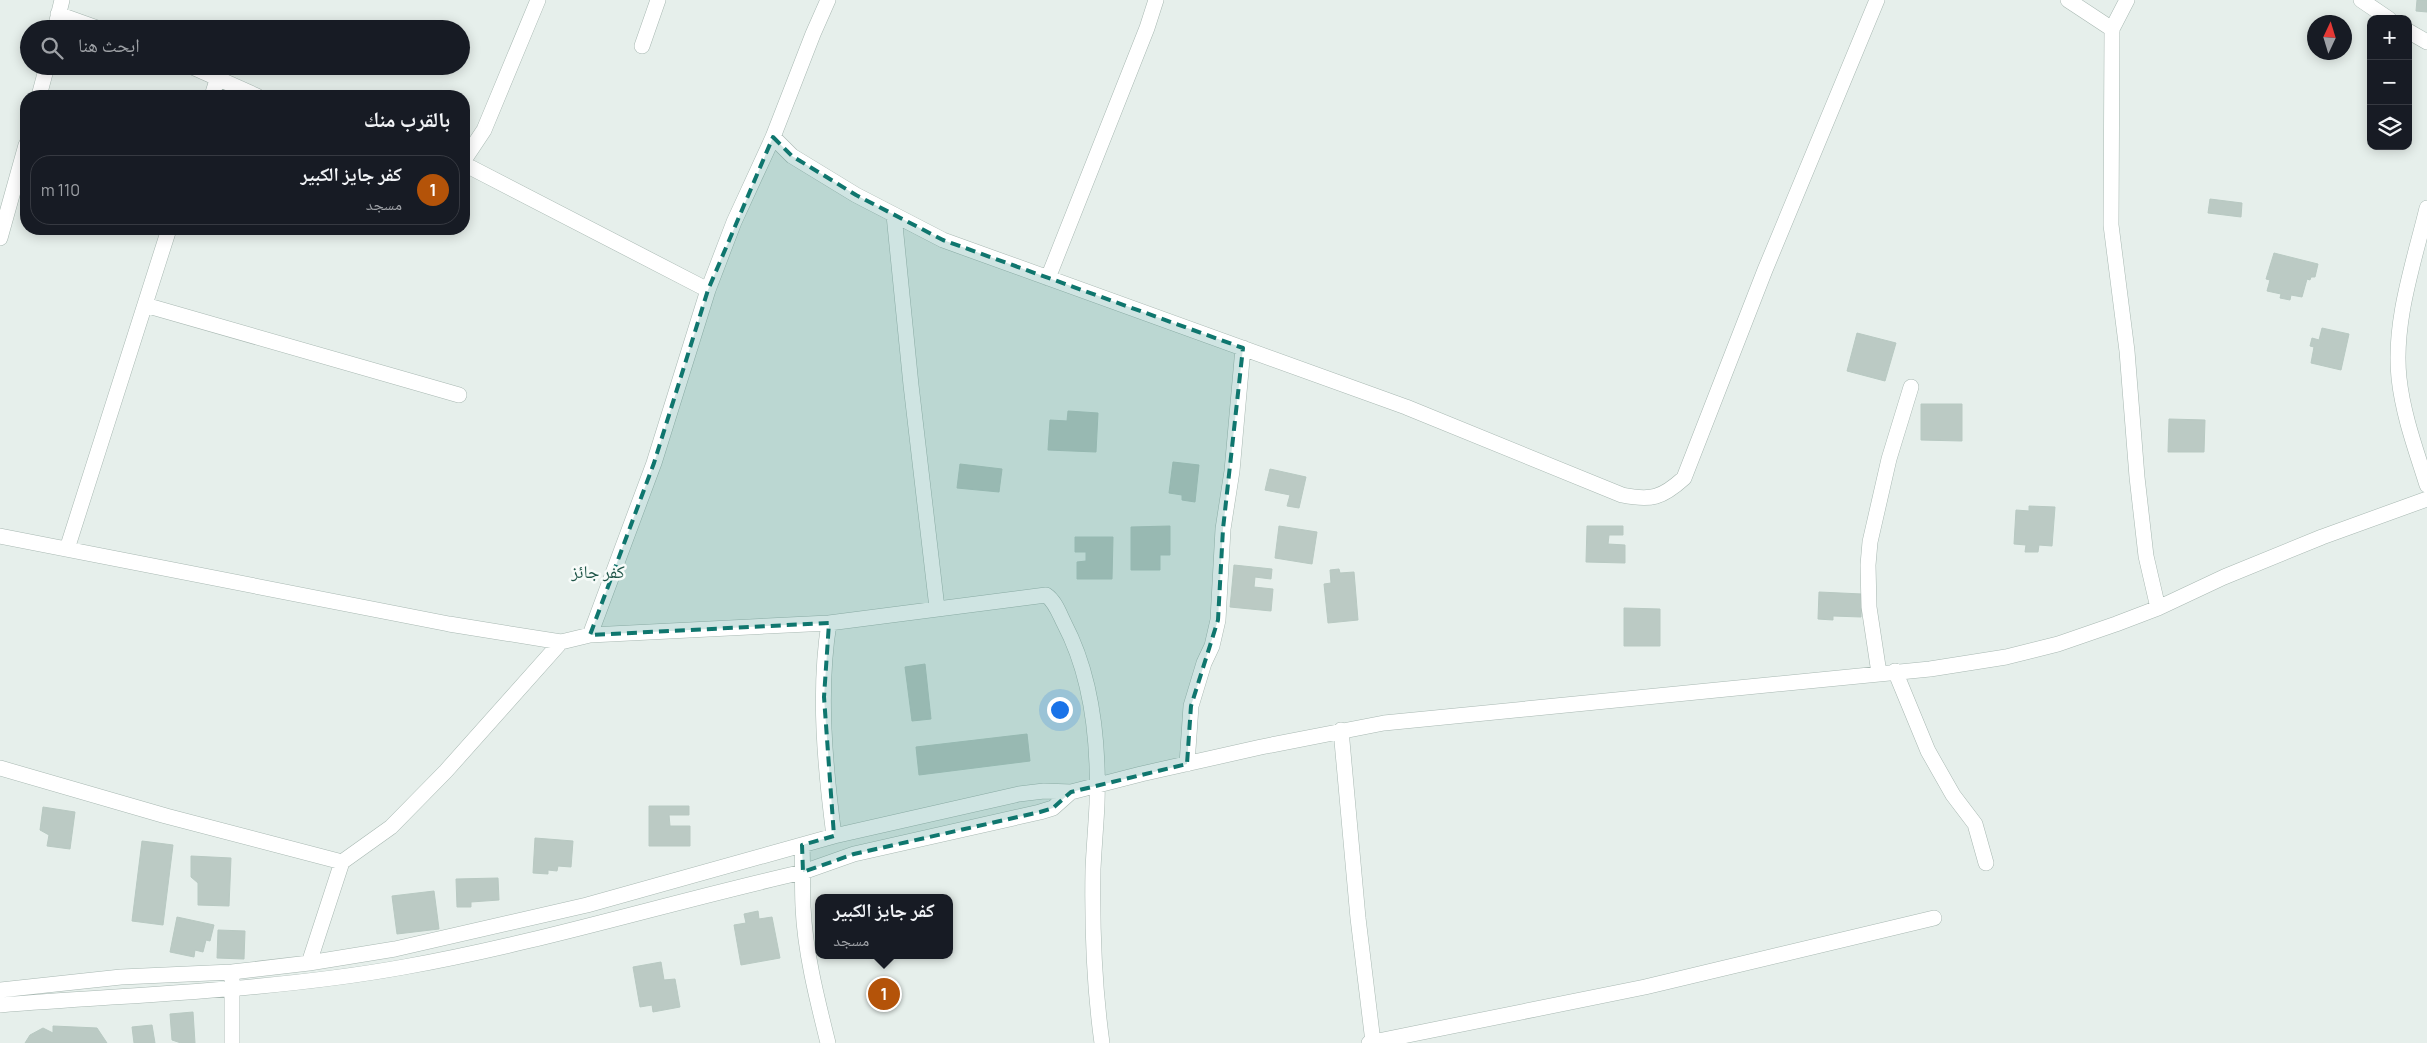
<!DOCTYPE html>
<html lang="ar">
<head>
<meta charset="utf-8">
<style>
  body { margin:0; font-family:Manrope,"Noto Naskh Arabic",sans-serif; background:#20242c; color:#f1f3f6; direction:rtl }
  .controls { position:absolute; right:15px; top:15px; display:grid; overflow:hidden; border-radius:10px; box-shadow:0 2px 12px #0003 }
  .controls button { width:45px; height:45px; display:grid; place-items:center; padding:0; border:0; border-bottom:1px solid #363941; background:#171b24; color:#f1f3f6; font:25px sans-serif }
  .compass { position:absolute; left:2307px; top:15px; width:45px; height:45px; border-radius:50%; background:#171b24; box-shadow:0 2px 12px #0003; rotate:4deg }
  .you { position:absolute; left:1059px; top:709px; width:18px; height:18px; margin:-12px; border:4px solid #fff; border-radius:50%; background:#1a73e8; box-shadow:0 0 0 8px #1a73e833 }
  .badge { display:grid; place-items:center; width:32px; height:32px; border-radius:50%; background:#b45309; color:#fff; font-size:16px; font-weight:700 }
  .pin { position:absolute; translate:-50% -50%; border:2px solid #fff; box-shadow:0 1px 5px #0006 }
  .popup { position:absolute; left:815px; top:894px; width:138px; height:65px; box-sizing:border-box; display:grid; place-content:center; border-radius:10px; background:#171b24; filter:drop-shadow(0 1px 4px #0005); font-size:16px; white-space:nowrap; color:#9ea1a6 }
  .popup b { font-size:19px; color:#f1f3f6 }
  .popup::after { content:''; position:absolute; left:50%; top:100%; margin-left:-10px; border:10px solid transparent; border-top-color:#171b24 }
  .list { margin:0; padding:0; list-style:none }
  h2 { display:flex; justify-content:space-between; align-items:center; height:65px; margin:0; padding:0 20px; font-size:21px }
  h2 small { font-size:16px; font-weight:400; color:#9ea1a6 }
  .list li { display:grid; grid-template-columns:32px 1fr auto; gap:15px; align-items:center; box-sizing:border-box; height:70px; margin:0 10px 10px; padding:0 10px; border:1px solid #363941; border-radius:20px }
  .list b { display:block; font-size:19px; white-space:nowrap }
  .list p { margin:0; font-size:16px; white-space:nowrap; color:#9ea1a6 }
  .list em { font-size:16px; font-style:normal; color:#9ea1a6 }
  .icon { flex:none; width:28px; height:28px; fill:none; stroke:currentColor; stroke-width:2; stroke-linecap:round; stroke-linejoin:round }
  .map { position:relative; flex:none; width:2427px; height:1043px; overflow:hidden; direction:ltr }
  .search { position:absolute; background:#171b24; box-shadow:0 2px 12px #0003; left:20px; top:20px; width:450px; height:55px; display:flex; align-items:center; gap:12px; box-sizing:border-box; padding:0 18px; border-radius:28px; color:#9ea1a6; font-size:19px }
  .panel { position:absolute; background:#171b24; box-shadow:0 2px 12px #0003; left:20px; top:90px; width:450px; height:145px; border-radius:20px; direction:rtl }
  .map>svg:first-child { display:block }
  .building { fill:#bbcac4; stroke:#b8c9c2 }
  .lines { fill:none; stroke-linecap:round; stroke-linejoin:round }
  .minor-casing { stroke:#a8b8b2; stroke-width:16 }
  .minor { stroke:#fff; stroke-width:15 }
  .marked { fill:#0f766e; fill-opacity:0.2; stroke:#0f766e; stroke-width:4; stroke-dasharray:10 6; stroke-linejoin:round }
  .labels { text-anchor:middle; stroke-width:5; stroke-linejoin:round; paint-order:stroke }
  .quarter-label { font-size:18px; fill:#1f5548; stroke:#f7fbf9 }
</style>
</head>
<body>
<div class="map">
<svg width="2427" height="1043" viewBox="0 0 2427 1043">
  <rect width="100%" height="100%" fill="#e6efeb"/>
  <path class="building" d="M2417,0H2427V12L2416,11Z
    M2210,199L2242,203L2241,217L2208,213Z
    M2274,253L2318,264L2315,277H2311L2310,280L2307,279L2302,297L2291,295L2290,300L2280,298L2281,294L2267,291L2270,280L2266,279Z
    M2322,328L2349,334L2341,370L2311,363L2314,347L2310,346L2312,338L2319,340Z
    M1857,333L1896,343L1885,381L1847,371Z
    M1921,404H1962V441L1921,440Z
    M1068,411L1098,413L1096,452L1048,450L1050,420L1067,421Z
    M2169,419L2205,420L2204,452H2168Z
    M1173,462L1199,465L1195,502L1182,500V495L1169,493Z
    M960,464L1002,469L999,492L957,488Z
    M1270,469L1306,477L1299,508L1287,506L1290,495L1265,490Z
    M2029,506L2055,507L2052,546L2039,545L2038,552H2025L2026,545L2014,544L2016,510L2029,511Z
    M1170,526V555H1160V570H1131V527Z
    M1279,526L1317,532L1312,564L1275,558Z
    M1587,526H1623V535H1609L1608,544L1625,545V563L1586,562Z
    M1075,537H1113L1112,579H1077V562L1086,561V552H1075Z
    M1234,565L1272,569L1271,579L1255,577L1254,587L1273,589L1271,611L1230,607Z
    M1339,569L1340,573L1354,572L1358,620L1328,623L1324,584L1331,583L1330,570Z
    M1819,592L1862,594L1861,617L1833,616V620L1818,619Z
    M1624,608L1660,609V646H1624Z
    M925,664L931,719L912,721L905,667Z
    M1027,734L1030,761L919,775L916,747Z
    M649,806H689V815H669L670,826H690V846H649Z
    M43,807L75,812L70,849L47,846L49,835L40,830Z
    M535,838L573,841L571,867L558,866L557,871L548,870V874L533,873Z
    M142,841L173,845L163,925L132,921Z
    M191,856L231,858L229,906L198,905V883L191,877Z
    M498,878L499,900L471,902V907H457L456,879Z
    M434,891L439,929L397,934L392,896Z
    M758,911L759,919L772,917L780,958L741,965L734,925L746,923L744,914Z
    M177,917L214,925L210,941L206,940L203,952L195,950L194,957L170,952Z
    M218,930L245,931L244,959L217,958Z
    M661,962L664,980L675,979L680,1007L653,1012L652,1005L640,1007L633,967Z
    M193,1012L195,1043H181L172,1040L170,1014Z
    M152,1025L155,1043H134L132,1027Z
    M53,1026L97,1028L107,1043H25L30,1035L43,1028L53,1033Z"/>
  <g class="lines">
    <g class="minor-casing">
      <path id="minor" d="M2068,0L2112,29
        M2127,0L2112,29L2111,225L2127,351L2137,477L2146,556L2158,608
        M2361,0L2389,19
        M58,14L100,29
        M55,29L62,0
        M2408,31L2427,42
        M642,46L658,0
        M190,66L257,96
        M39,96L47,66
        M212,96L217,80
        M773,137L792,156L856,195L943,240L1406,407L1622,495C1651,501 1662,498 1684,478L1765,270L1877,0
        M464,160L484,130L538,0
        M464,164L708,290
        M2427,208C2414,262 2393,322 2399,378C2403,415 2416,450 2427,485
        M894,215L911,385L937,608
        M0,238L26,145
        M1048,278L1147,28L1156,0
        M145,305L459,395
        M0,536L449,624L561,642
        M67,549L169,229
        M829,623C818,692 825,766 834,836
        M590,635L654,463L708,290L734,222L773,137L813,34L828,0
        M1895,671L1928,751L1953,795L1975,824L1986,863
        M1879,673L1869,607L1868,565L1870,542L1889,459L1911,387
        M1341,730L1358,918L1373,1042L1369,1043
        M1187,764L1191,706L1204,663L1212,646L1218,620L1223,529L1232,471L1243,348
        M0,768L166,816L342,862
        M802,845C803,866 802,886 803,907C805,952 817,999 828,1043
        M309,963L342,862L391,827L446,771L561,642L590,635L829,623L1046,595C1055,601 1059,613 1064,623C1093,678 1099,742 1097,804C1096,826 1094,847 1093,869C1092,926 1094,986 1102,1043
        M0,990L121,977L232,972L309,963L395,949L587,905L834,836L1019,794L1044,791L1071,792L1141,774L1261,747L1384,723L1930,669L2006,657L2058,644L2116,624L2158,608L2224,577L2322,537L2427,499
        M0,1005C135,994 271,991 404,967C539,943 670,902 803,872L854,854L1040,812L1053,808L1071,792
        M1373,1042L1645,987L1934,918
        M232,1043V978"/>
    </g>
    <use href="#minor" class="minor"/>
  </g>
  <path class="marked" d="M773,137L792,156L856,195L943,240L1243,348L1223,529L1218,620L1191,706L1187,764L1071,792L1053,808L1040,812L854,854L803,872L802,845L834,836L824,697L829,623L590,635L654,463L708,290Z"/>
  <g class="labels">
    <g class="quarter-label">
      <text x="598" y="578">كفر جائز</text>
    </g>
  </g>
</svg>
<div class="controls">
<button>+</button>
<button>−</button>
<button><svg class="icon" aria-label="layers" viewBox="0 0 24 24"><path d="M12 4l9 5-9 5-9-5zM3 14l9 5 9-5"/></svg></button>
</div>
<svg class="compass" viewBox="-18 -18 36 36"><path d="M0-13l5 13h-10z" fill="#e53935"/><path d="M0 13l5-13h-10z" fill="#9ea1a6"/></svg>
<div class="you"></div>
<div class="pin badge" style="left:884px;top:994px">1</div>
<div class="popup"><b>كفر جايز الكبير</b>مسجد</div>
<div class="search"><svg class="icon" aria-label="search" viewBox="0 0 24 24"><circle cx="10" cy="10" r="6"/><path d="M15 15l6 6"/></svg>ابحث هنا</div>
<section class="panel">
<h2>بالقرب منك<small></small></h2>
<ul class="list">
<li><span class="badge">1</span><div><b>كفر جايز الكبير</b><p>مسجد</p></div><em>110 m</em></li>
</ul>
</section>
</div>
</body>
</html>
